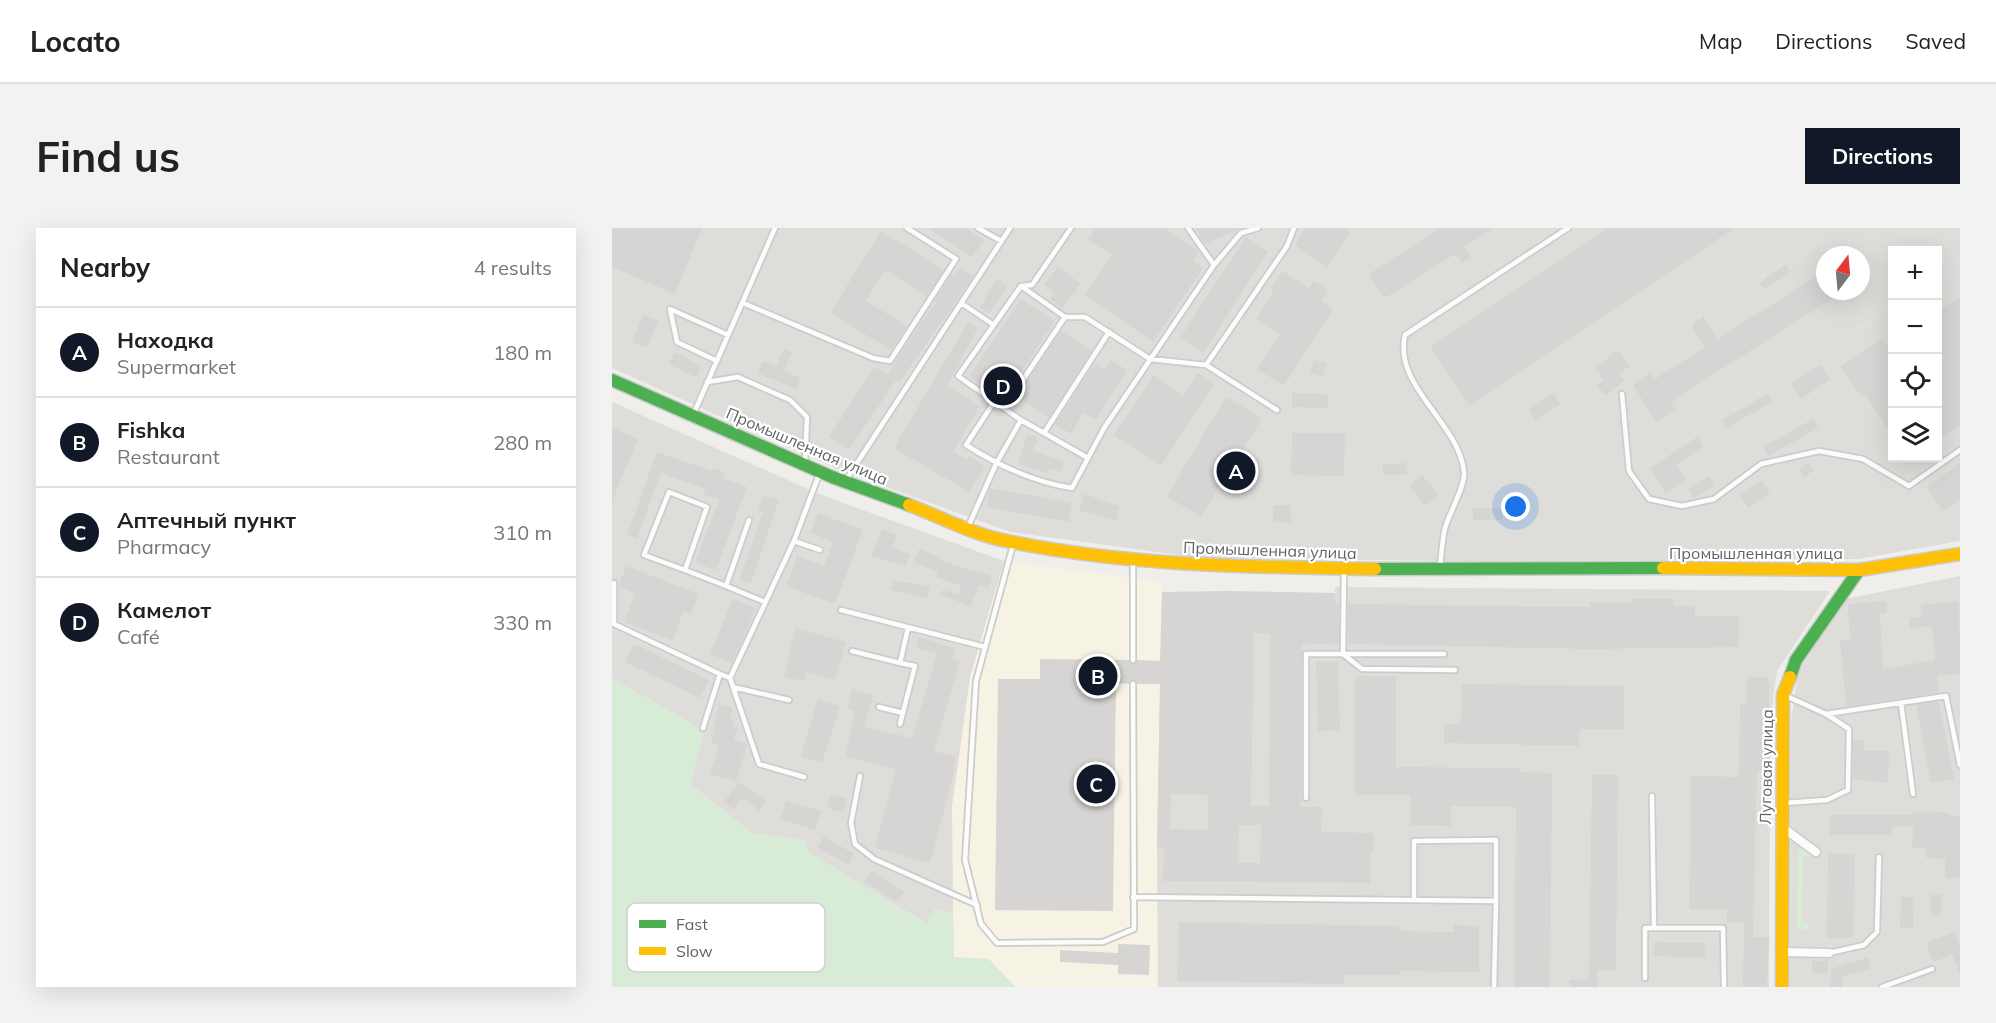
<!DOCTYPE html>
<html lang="en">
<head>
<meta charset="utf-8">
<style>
  body { margin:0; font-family:Mulish,sans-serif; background:#f2f2f2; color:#222 }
  .controls { position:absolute; right:18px; top:18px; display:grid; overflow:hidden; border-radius:0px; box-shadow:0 6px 24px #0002 }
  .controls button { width:54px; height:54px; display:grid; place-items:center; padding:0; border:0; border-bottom:2px solid #e0e0e0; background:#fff; color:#222; font:30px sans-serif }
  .compass { position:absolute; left:1204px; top:18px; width:54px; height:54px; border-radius:50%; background:#fff; box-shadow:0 6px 24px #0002; rotate:16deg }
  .you { position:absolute; left:904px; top:279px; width:21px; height:21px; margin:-15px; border:4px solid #fff; border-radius:50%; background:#1a73e8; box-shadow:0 0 0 9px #1a73e833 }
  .badge { display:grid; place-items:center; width:39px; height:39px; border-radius:50%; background:#111827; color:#fff; font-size:20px; font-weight:700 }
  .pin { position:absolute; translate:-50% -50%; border:3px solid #fff; box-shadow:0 2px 6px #0006 }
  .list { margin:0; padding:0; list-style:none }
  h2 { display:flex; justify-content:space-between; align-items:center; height:78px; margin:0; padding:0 24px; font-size:26px }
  h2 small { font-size:20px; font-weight:400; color:#767676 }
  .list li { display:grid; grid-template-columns:39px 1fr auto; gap:18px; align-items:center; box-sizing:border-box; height:90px; padding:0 24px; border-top:2px solid #e0e0e0 }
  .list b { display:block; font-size:22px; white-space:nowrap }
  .list p { margin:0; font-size:20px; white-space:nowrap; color:#767676 }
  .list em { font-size:20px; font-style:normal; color:#767676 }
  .icon { flex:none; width:33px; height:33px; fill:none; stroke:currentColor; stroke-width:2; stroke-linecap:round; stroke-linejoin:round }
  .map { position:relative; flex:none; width:1348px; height:759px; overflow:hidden; border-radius:0px }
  header { display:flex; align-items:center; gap:36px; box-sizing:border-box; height:84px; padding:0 30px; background:#fff; border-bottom:2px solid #e0e0e0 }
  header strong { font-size:28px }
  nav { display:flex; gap:33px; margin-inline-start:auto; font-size:21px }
  .intro { display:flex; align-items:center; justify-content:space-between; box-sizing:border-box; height:144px; padding:0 36px }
  h1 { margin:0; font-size:42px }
  .button { padding:15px 27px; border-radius:0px; background:#111827; color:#fff; font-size:21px; font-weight:700 }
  main { display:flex; gap:36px; padding:0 36px }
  aside { flex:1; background:#fff; border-radius:0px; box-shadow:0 6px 24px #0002 }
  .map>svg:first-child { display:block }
  .commercial { fill:#f7f3e4 }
  .industrial { fill:#dfddda; fill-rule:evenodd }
  .green { fill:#d8ebd6 }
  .building { fill:#d6d5d3; fill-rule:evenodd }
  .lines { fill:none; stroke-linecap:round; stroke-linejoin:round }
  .lane-casing { stroke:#cbcccc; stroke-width:8 }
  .street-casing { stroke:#cbcccc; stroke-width:11 }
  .fast-casing { stroke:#cacacb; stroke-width:15 }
  .slow-casing { stroke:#cacacb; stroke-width:15 }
  .lane { stroke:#fdfcfc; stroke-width:4.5 }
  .street { stroke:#fdfcfc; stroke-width:8 }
  .fast { stroke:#4caf50; stroke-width:12 }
  .slow { stroke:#ffc107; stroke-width:12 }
  .rail { stroke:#e4e4e4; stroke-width:3; stroke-dasharray:1.5 8; stroke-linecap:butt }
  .labels { text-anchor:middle; stroke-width:4.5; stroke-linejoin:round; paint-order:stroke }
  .street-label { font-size:16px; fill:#5f6368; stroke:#fff }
  .key { fill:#fff; stroke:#cfd0d2; stroke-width:1.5 }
  .key-label { font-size:16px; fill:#5f6368 }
</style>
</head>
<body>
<header>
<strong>Locato</strong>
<nav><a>Map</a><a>Directions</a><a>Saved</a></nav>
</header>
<div class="intro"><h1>Find us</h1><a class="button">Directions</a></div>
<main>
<aside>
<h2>Nearby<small>4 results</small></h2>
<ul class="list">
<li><span class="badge">A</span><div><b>Находка</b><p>Supermarket</p></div><em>180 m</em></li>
<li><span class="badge">B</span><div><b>Fishka</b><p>Restaurant</p></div><em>280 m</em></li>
<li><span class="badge">C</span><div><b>Аптечный пункт</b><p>Pharmacy</p></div><em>310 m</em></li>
<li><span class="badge">D</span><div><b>Камелот</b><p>Café</p></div><em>330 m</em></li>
</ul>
</aside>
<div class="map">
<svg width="1348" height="759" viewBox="0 0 1348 759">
  <rect width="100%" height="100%" fill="#efeeea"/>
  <path class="commercial" d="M392,333L550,354L545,621L546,759H403L377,731L342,729L340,578L358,449Z"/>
  <path class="industrial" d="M0,0H1348V313L1246,331L853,333L589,330L398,304L225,241L0,140ZM1280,22H1326V230H1280ZM1213,27H1249V63H1213Z
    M0,174L212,268L392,333L358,449L340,578L341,686L323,681L315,696L196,624L193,612L139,605L78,556L91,506L79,495L0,451Z
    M1348,348V759H1178L1179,494L1186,444L1233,371Z
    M723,359L1218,363L1165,443L1158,493L1157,759H546L545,621L550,364L723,365Z"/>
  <path class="green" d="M0,451L79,495L91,506L78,556L139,605L193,612L196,624L314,696L323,681L341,686L342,729L377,731L403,759H0Z
    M1186,622H1198V628H1191L1190,695H1197V702H1185Z"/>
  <path class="building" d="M0,0H90L63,66L0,39Z
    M316,0H354L372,12L360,30Z
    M484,0H553L587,23L581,32L591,40L541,114L473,67L500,27L476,12Z
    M584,0H628L593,16Z
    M693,0H733L739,4L716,39L683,17Z
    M828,0H882L852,19L859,29L850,35L843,26L773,70L757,46Z
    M995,0H1122L858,178L818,119Z
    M269,3L332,42L315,68L273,42L254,73L295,98L279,122L218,85Z
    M634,9L656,24L591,125L568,110Z
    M1174,37L1179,44L1152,62L1147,55Z
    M446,39L469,56L450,80L438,71L442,65L432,57Z
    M348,40L361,49L287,155L284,152L237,222L217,209L262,139L276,147L303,103L325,74L322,73L339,47L342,48Z
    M670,43L697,60L702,53L716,62L709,73L721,81L672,158L645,141L668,106L644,91L662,63L658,61Z
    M1213,43V63H1232L1058,174L1064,182L1044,194L1021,157L1039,145L1043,151L1093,119L1079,97L1091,89L1105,111Z
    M385,51L395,58L378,85L368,79Z
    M1348,69V197L1326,212V84Z
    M408,71L443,93L391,171L357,149Z
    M31,87L46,92L35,120L20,114Z
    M356,94L366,100L335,158L368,178L341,223L355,232L357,228L373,238L357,264L282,220Z
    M449,103L480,123L437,189L405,168Z
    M1270,110L1274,117L1281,113V209L1253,167L1249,169L1229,138Z
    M172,120L180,124L172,143L189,150L184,161L146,145L151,133L164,139Z
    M1006,122L1018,138L1007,146L1012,153L993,167L985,157L992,152L983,140Z
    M62,124L90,138L84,149L56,136Z
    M499,132L515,142L484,192L472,185L459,206L443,196L482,136L492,142Z
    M702,132L715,135L711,149L698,145Z
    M1208,136L1219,151L1189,171L1179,156Z
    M586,145L601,155V158L549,238L501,207L542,147L571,167Z
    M680,165L716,166V180L680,179Z
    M941,165L948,176L924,193L916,182Z
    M1156,166L1160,174L1114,200L1110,192Z
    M614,169L650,190L630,224L640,230L622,262L609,255L589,289L555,268Z
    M1201,191L1206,200L1156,228L1151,219Z
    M0,200L26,211L0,273Z
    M680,205H733L732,248L679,247Z
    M415,206L426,209L421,223L452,233L449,244L437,240L435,245L406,236Z
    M1085,209L1091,219L1064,237L1074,252L1054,265L1038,240Z
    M45,224L100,243L102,240L113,244L111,250L135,259L104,342L83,335L107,272L92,266L93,261L49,245L25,311L15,307Z
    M794,235L795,247H771V236Z
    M1197,235L1202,242L1193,249L1187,242Z
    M1348,236V272L1331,283L1314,259Z
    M810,247L827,267L814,278L798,260V257Z
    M1097,248L1103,258L1082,270L1076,261Z
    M1150,253L1158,266L1136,280L1128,267Z
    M378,260L460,275L457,294L374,279Z
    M472,266L508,278L504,293L467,282Z
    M151,267L167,272L139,356L127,352L151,284L146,282Z
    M661,277H679V294H661Z
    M861,280H891V292H861Z
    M206,285L251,302L223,376L174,358L185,328L212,338L221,314L199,305Z
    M270,301L285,307L280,320L298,326L294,338L259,328Z
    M307,321L330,330L329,333L380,348L377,360L367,357L359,378L328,367L330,362L347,366L349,358L324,349L326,344L302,335Z
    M14,338L87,366L79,386L71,383L61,412L12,394L23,365L6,359Z
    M281,352L318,359L316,370L279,362Z
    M615,363L723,365V376H727V415L690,417L689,579H710L709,604L762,605V624H758V655L551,653L552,621H545L548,456H525L520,452L517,456L504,455L501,683L383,682L386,451H428V431L517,432L520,436L525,432L548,433L550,364ZM642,405L658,406L657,578H639ZM559,566L596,567V602L558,601ZM627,597H649L648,635L626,634Z
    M121,371L144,380L120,435L98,426Z
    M1021,371H1061V378H1083V388H1127V419L978,421L736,416V376L978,379V374H1021Z
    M1274,373L1275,385L1268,386L1271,441L1323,432L1320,398L1298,400L1297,390L1310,389L1309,377L1347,373L1348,446L1325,448L1327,462L1325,465L1234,478L1228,413L1238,412L1236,376Z
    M183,400L234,414L223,452L194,444L192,453L172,449Z
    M307,409L343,420L340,430L348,433L322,523L344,529L341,541H343L318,635L263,620L284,541L233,529L243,484L235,481L240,461L261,467L252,499L300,510L325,426L304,420Z
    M22,416L97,452L88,470L13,434Z
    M704,434H726L728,502L706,503Z
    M743,448H784V539L907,540V544L940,545L938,759H902L904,579L839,578V598L798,597V567H743Z
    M1135,449H1157V543H1145L1141,709H1157L1155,759H1131L1132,694H1115V681H1077L1079,548L1127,549L1128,475H1135Z
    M850,456L1012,458V501H968L967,518L832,515V496H849Z
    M206,471L228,478L210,535L189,528Z
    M1327,474L1342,551L1319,555L1304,477Z
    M107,476L121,480L118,491L122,493L121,498L126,499L122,511L135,516L124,554L98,546L107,517L99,514Z
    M1241,512H1252V523H1277L1276,555L1241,551Z
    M980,546L1006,547L1004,742H985L986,759H958L957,752L977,751Z
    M126,554L155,573L148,583L130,570L122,582L112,574Z
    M219,566L235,570L231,585L215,580Z
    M174,573L210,583L203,602L168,591Z
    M1301,583L1333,584L1340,588H1348V650H1333V631L1314,630V620H1300L1301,598H1280V607H1218V587H1301Z
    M212,608L242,626L236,637L205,619Z
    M1216,626H1243L1242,710H1215Z
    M259,642L292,664L285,674L252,653Z
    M1319,667H1330L1329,687H1319Z
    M1289,669H1302L1301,700H1288Z
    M567,694L787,698V703L842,704V697L867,698V744L788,743V747H732V756L565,753Z
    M1342,704L1348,720V746L1340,727L1321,734L1314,715Z
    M1042,714L1094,715L1093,730L1041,728Z
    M506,716L538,717L537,747L506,746V737L448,734V722L506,725Z
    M1256,729L1259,740L1230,749V759H1218L1219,741Z
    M1200,733H1216V745H1200Z"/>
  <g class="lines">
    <g class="lane-casing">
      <path id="lane" d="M366,0L389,13
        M576,0L602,37
        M409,58L453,89H473L538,131L594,137L665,182
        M131,75L261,130L278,133L344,31L295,0
        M349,75L382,97
        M105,133L65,114L58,81L116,107
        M594,137L675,18L682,0
        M95,154L126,149L178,172L195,189L193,234
        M1010,166L1017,243L1037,271L1070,278L1102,271L1149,236L1207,223L1251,231L1297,258L1348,222
        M382,174L354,217C387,238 422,254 460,260L492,200L602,37L629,5L646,0
        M392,180L453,89
        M82,185L163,0
        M409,192L476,230
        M432,205L497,104
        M208,244L182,313L208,322
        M234,252L398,0
        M137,292L114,358L153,374
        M356,299L384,236L409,192L346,148L409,58L420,57L459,0
        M182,313L118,450L147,536L192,549
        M401,317L364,453L353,632L369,696L385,715L491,714L522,701L521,456
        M521,333V432
        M732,341L731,426H832
        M828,341C829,328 830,313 833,300C837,286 854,256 852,244C847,194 781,159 793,107L956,0
        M73,342L32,327L57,264L95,279L73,342L114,358
        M2,355V396L108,446
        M229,382L373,419
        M240,423L288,435L296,400
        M288,435L303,438L288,496
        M121,459L177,472
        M1172,467L1214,486L1237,501L1236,562L1215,572L1172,575
        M1289,475L1301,566
        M267,479L291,485
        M1214,486L1334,468L1348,537
        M91,500L108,446L118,450
        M248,548L239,595L243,616L262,631L365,677
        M1040,568L1042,700
        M694,570V426H731L750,441L843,442
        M521,669L884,673L882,759
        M802,672V613L884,612V673
        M1217,725L1252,717L1265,704L1267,629
        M1033,750V700H1111L1112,759
        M1270,759L1320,741"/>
    </g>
    <g class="street-casing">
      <path id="street" d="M1170,599L1204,624
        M1171,724L1217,725"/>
    </g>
    <g class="fast-casing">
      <path id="fast" d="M0,152L220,249L297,277
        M763,341L1051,340
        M1178,449L1184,432L1247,342"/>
    </g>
    <g class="slow-casing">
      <path id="slow" d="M297,277C329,289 362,307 395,313C516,338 640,339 763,341
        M1051,340L1247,342L1348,326
        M1170,759L1171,467L1178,449"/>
    </g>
    <use href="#lane" class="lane"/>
    <use href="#street" class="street"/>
    <use href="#fast" class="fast"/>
    <use href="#slow" class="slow"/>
    <path class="rail" d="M1326,50L1348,35
      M1023,130L1227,0
      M1106,192L1280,79"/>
  </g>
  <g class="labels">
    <g class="street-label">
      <text transform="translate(195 218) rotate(23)" y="6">Промышленная улица</text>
      <text transform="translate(658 322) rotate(2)" y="6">Промышленная улица</text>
      <text x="1144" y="331">Промышленная улица</text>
      <text transform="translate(1154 539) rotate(-89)" y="6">Луговая улица</text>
    </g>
  </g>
  <rect x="15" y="675" width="198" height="69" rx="9" class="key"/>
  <rect x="27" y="692" width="27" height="8" fill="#4caf50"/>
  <rect x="27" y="719" width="27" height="8" fill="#ffc107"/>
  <g class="key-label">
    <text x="64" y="702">Fast</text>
    <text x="64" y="729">Slow</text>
  </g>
</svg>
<div class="controls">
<button>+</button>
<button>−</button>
<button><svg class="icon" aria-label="locate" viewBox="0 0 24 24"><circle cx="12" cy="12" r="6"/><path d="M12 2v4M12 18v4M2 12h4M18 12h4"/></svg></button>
<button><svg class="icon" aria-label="layers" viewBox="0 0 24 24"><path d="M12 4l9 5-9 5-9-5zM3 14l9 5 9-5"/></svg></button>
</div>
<svg class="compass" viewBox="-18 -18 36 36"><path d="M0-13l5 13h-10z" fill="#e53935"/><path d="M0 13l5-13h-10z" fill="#767676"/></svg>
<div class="you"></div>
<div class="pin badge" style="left:624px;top:243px">A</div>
<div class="pin badge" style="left:486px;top:448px">B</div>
<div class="pin badge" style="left:484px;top:556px">C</div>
<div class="pin badge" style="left:391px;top:158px">D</div>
</div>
</main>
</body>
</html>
